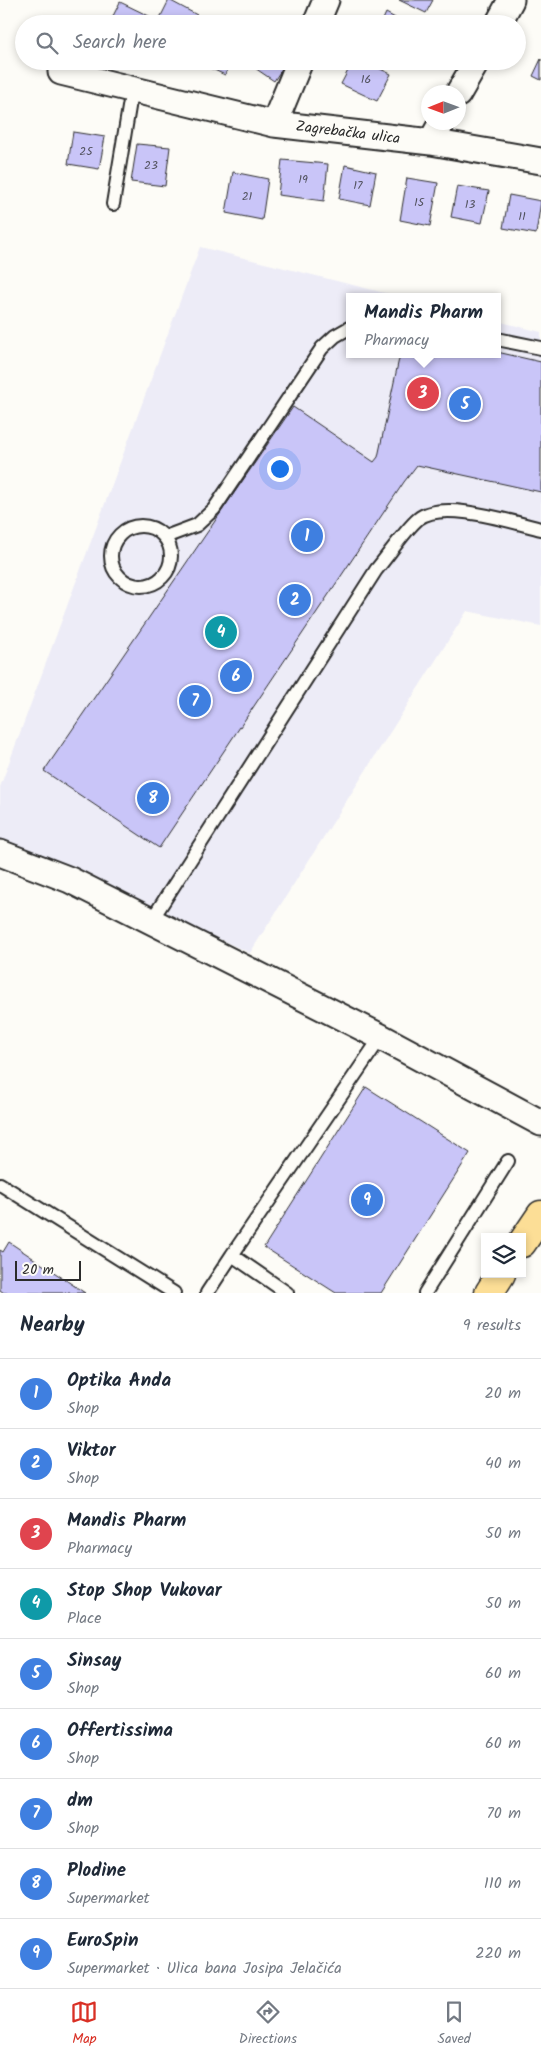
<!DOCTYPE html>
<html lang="en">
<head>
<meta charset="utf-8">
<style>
  body { margin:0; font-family:Kalam,sans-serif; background:#f2f2f3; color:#1f2937 }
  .controls { position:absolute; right:15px; bottom:15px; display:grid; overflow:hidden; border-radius:0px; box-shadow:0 2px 8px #0003 }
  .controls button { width:45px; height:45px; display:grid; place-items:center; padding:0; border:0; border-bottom:1px solid #e0e1e3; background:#fff; color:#1f2937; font:25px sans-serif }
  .compass { position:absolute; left:421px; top:85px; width:45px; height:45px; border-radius:50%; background:#fff; box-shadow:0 2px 8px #0003; rotate:269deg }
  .scale { position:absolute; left:15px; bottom:12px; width:66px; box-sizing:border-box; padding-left:5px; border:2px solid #2b2b2b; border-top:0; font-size:14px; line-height:18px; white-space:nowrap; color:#2b2b2b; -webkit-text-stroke:4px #fdfcf7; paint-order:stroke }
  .you { position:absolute; left:279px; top:468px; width:18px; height:18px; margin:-12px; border:4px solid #fff; border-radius:50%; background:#1a73e8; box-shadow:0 0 0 8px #1a73e833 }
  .badge { display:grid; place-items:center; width:32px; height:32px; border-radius:50%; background:#d93025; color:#fff; font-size:16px; font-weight:700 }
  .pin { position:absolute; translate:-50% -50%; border:2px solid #fff; box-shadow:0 1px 5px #0006 }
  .popup { position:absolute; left:346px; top:293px; width:155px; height:65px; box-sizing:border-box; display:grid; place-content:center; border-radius:0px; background:#fff; filter:drop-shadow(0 1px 4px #0005); font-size:16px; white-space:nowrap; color:#747a83 }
  .popup b { font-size:19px; color:#1f2937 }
  .popup::after { content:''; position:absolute; left:50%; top:100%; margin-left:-10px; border:10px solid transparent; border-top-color:#fff }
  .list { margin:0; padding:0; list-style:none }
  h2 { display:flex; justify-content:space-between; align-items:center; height:65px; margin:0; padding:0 20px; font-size:21px }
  h2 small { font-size:16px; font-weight:400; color:#747a83 }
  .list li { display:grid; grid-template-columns:32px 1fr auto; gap:15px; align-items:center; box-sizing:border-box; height:70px; padding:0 20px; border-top:1px solid #e0e1e3 }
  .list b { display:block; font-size:19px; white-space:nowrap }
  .list p { margin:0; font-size:16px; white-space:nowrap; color:#747a83 }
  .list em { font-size:16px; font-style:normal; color:#747a83 }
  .icon { flex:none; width:28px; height:28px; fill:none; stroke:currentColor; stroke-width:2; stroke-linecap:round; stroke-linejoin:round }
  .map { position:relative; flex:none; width:541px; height:1293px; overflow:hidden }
  .search { position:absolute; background:#fff; box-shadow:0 2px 8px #0003; left:15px; right:15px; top:15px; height:55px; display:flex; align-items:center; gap:12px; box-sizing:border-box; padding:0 18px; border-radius:28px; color:#747a83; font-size:19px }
  .sheet { height:695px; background:#fff }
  nav { display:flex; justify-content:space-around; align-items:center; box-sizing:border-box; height:70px; border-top:1px solid #e0e1e3; background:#fff; font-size:14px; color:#747a83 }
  nav a { display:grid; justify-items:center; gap:2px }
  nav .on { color:#d93025 }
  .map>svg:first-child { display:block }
  .built { fill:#edecf7 }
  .building { fill:#c9c5f8; stroke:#2b2b2b }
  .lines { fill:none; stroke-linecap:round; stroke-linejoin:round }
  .lane-casing { stroke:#2b2b2b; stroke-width:16 }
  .street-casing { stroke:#2b2b2b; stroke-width:29 }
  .primary-casing { stroke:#2b2b2b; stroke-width:31 }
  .lane { stroke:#fdfcf7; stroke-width:12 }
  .street { stroke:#fdfcf7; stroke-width:25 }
  .primary { stroke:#fcde96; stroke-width:28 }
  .labels { text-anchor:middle; stroke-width:4.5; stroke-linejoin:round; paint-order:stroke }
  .number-label { font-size:12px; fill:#52525e }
  .street-label { font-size:15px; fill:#2b2b2b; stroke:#fdfcf7 }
</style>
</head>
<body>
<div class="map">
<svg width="541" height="1293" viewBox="0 0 541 1293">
  <rect width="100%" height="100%" fill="#fdfcf7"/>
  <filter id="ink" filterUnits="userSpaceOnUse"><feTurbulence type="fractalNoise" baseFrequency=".02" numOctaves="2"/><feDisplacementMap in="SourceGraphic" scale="10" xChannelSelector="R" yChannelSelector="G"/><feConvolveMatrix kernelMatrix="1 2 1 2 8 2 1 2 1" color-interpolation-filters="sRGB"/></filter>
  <g filter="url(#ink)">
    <path class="built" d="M200,247L401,297H349V354H497V321L541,332V626L467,611L250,953L0,839V787Z"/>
    <path class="building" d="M169,0L197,15L193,24H157Z
      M399,0H433L426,13Z
      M120,2L151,17L148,24H109Z
      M386,13L406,24H381Z
      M541,59V80L533,76Z
      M195,61H232L225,75Z
      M250,61H287L274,81L249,64Z
      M353,61H363L391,74L377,101L341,84Z
      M73,132L105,137L99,169L68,164Z
      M137,144L170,147L165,186L131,182Z
      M282,160L328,164L324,201L278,195Z
      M345,165L376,172L370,205L339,199Z
      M233,172L268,179L262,220L226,213Z
      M407,178L438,183L430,226L400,220Z
      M457,186L489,191L482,223L451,217Z
      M509,195L541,201L536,234L503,228Z
      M497,352L541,362V492L417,465L404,482L159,848L44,771L293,407L374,462L378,457L400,354H497Z
      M366,1087L470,1153L381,1293H336L264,1247Z
      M9,1242L85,1293H4L0,1290V1250L3,1252Z"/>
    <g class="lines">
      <g class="lane-casing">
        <path id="lane" d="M113,204L132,89
          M497,339L541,348
          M111 556a30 30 0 1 1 60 0a30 30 0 1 1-60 0Z
          M165,537L197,525L214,509L322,348L335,336L349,328
          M151,921L376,570C388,556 405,530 418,519C442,499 512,522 541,529
          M0,1184L174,1293
          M232,1255L381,1037
          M207,1293L232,1255L287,1293
          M425,1293L508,1161"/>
      </g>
      <g class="street-casing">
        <path id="street" d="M316,24L326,0
          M498,24L511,0
          M61,72L274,124L431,142L541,161
          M458,94L477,61
          M274,124L300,61
          M431,142L442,122
          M0,853L70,880L381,1037L541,1123"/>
      </g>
      <g class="primary-casing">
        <path id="primary" d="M522,1243L541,1215
          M489,1293L501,1274"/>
      </g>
      <use href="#lane" class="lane"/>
      <use href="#street" class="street"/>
      <use href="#primary" class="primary"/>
    </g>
  </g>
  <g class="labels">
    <g class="number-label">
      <text x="366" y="83">16</text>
      <text x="86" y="155">25</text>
      <text x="151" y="169">23</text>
      <text x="303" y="183">19</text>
      <text x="358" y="189">17</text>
      <text x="247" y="200">21</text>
      <text x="419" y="206">15</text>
      <text x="470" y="208">13</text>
      <text x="522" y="220">11</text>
    </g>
    <g class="street-label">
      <text transform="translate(348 132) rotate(7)" y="5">Zagrebačka ulica</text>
    </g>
  </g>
</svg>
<div class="controls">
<button><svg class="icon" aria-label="layers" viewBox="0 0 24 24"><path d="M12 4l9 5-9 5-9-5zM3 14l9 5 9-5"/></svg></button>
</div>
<svg class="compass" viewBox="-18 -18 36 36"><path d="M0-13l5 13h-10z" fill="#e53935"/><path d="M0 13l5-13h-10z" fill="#747a83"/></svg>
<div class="scale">20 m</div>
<div class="you"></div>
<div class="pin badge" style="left:307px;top:536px;background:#3f7fe0">1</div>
<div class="pin badge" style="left:295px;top:600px;background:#3f7fe0">2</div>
<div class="pin badge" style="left:423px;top:393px;background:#e0444e">3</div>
<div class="popup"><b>Mandis Pharm</b>Pharmacy</div>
<div class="pin badge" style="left:221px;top:632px;background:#0f9aa8">4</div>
<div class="pin badge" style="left:465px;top:404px;background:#3f7fe0">5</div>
<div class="pin badge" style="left:236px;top:676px;background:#3f7fe0">6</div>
<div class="pin badge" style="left:195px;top:701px;background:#3f7fe0">7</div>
<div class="pin badge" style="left:153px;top:798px;background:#3f7fe0">8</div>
<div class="pin badge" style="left:367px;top:1200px;background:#3f7fe0">9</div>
<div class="search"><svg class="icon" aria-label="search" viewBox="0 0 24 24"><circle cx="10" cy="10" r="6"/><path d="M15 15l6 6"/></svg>Search here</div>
</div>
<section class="sheet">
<h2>Nearby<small>9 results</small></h2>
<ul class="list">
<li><span class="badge" style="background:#3f7fe0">1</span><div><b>Optika Anda</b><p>Shop</p></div><em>20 m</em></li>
<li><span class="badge" style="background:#3f7fe0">2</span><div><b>Viktor</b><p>Shop</p></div><em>40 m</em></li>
<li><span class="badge" style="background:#e0444e">3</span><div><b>Mandis Pharm</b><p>Pharmacy</p></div><em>50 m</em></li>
<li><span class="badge" style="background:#0f9aa8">4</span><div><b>Stop Shop Vukovar</b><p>Place</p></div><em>50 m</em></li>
<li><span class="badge" style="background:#3f7fe0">5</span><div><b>Sinsay</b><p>Shop</p></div><em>60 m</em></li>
<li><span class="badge" style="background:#3f7fe0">6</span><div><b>Offertissima</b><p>Shop</p></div><em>60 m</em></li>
<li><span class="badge" style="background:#3f7fe0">7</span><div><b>dm</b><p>Shop</p></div><em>70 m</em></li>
<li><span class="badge" style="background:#3f7fe0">8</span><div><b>Plodine</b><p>Supermarket</p></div><em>110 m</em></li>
<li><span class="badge" style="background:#3f7fe0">9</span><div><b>EuroSpin</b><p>Supermarket · Ulica bana Josipa Jelačića</p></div><em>220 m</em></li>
</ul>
</section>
<nav>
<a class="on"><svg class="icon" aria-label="map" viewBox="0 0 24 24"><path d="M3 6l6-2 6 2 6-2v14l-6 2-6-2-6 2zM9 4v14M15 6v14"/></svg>Map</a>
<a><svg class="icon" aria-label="directions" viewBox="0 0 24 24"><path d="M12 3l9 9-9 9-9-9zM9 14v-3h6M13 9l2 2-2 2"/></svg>Directions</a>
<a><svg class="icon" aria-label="saved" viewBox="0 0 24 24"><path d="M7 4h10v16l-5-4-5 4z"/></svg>Saved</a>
</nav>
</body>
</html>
